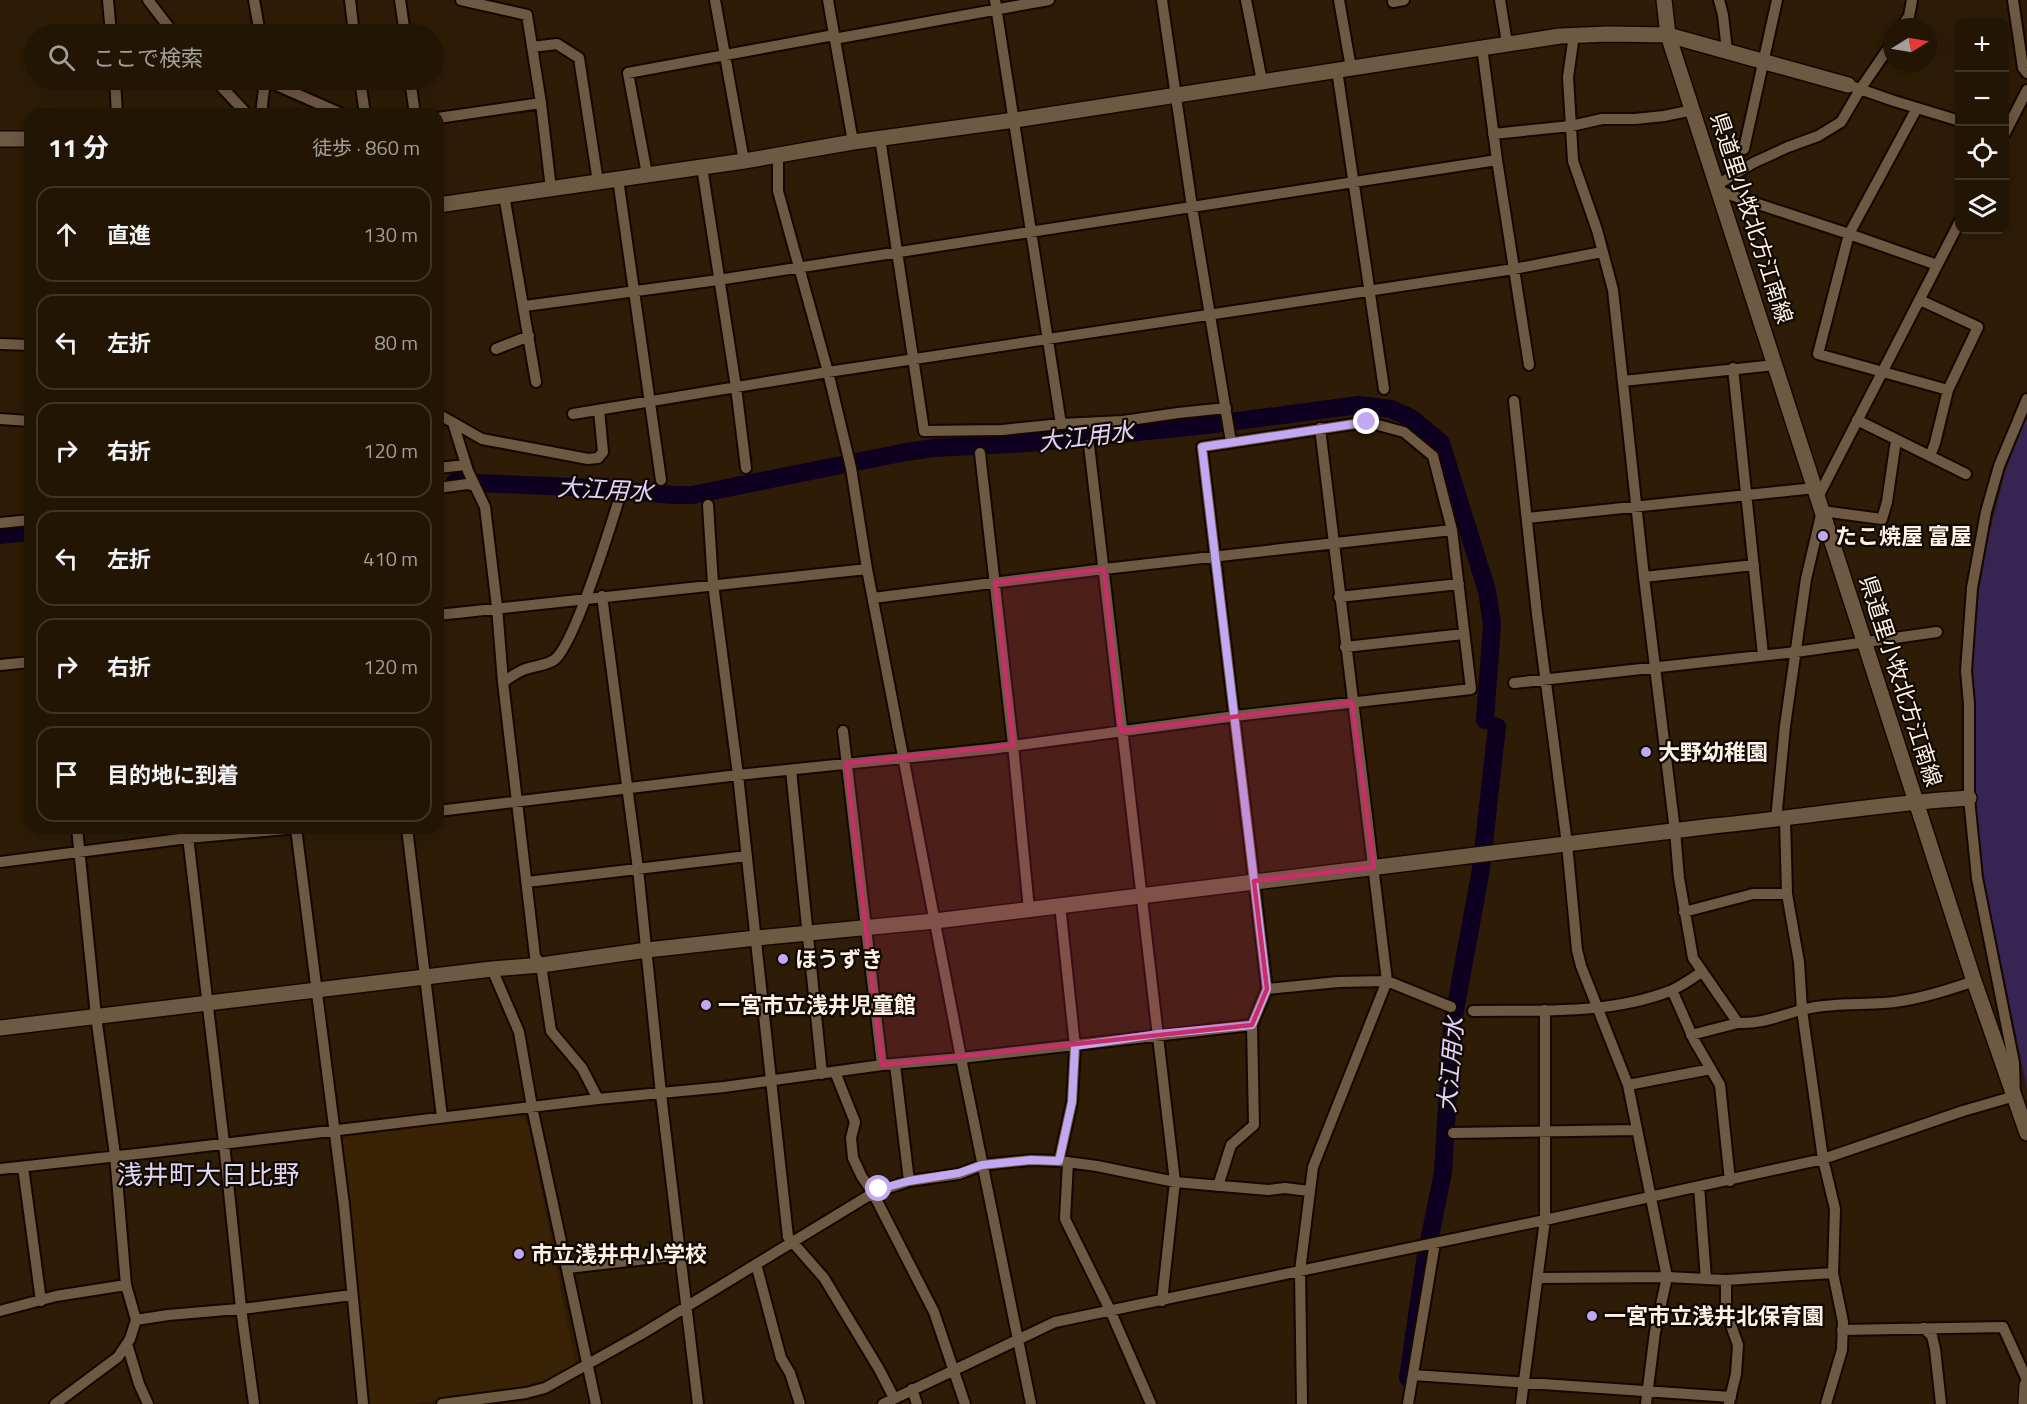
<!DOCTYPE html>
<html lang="ja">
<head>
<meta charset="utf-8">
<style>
  body { margin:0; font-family:"Titillium Web","Noto Sans JP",sans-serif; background:#2a1e0e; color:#f1f3f6 }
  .controls { position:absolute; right:18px; top:18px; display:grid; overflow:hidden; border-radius:12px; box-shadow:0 3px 15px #0003 }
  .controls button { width:54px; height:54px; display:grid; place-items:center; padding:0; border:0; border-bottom:2px solid #3f3426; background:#221504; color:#f1f3f6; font:30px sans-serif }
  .compass { position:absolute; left:1883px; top:18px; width:54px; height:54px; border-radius:50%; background:#221504; box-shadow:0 3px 15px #0003; rotate:79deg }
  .stop { position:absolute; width:18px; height:18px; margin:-14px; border:4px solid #c2a8f2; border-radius:50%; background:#fff }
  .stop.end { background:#c2a8f2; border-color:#fff; box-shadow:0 2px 6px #0008 }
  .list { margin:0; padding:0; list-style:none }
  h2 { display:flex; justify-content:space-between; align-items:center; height:78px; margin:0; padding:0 24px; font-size:26px }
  h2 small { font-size:20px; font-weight:400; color:#a29f9a }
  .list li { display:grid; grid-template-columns:39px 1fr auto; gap:18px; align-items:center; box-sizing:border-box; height:96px; margin:0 12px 12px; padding:0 12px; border:2px solid #3f3426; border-radius:18px }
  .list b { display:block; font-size:22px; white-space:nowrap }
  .list em { font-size:20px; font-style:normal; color:#a29f9a }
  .icon { flex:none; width:33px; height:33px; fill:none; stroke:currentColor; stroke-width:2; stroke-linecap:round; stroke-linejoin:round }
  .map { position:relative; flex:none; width:2027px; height:1404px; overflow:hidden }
  .search { position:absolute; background:#221504; box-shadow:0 3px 15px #0003; left:24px; top:24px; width:420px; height:66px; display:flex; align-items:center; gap:15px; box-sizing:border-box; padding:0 21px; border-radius:33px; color:#a29f9a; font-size:22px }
  .panel { position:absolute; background:#221504; box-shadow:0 3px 15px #0003; left:24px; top:108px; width:420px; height:726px; border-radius:18px }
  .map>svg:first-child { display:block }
  .built { fill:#392205 }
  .green { fill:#362452 }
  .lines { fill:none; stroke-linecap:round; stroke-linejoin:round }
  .river { stroke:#0d0020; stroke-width:18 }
  .street-casing { stroke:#150600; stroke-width:14 }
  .secondary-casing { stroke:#150600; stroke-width:18 }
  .street { stroke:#6e5942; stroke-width:10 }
  .secondary { stroke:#6e5942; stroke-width:15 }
  .route { stroke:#c2a8f2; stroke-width:8 }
  .marked { fill:#c82e69; fill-opacity:0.2; stroke:#c82e69; stroke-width:4.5; stroke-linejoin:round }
  .poi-dot { fill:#c2a8f2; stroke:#100802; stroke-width:2 }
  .labels { text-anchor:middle; stroke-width:4.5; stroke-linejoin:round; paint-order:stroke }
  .street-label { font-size:22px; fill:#fef1e5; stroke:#100802 }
  .poi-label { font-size:22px; font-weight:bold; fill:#fef1e5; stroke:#100802; text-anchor:start }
  .water-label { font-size:24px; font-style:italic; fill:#e0d2fd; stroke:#100802 }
  .quarter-label { font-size:26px; fill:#e0d7f4; stroke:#100802 }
</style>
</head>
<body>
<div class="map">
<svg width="2027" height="1404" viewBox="0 0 2027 1404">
  <rect width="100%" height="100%" fill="#2e1c06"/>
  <path class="built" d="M517,1115L524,1117L528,1123L576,1366L532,1387L415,1404H366L341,1147L342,1138L348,1135Z"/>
  <path class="green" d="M2027,414V1089L1986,891L1974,799L1972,663L1979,591L1989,535L2005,472Z"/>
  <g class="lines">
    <path class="river" d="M455,482L594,488L674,495H692L906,452L934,448L1029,443L1207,425L1359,405L1391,409L1411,418L1441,443L1487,591L1492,624L1485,720
      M0,535L30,532
      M1408,1378L1425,1261L1443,1172L1452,1027L1481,869L1497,727L1495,726"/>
    <g class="street-casing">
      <path id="street" d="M108,0L111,34
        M148,0L174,34
        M254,0L260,34
        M350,0L354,34
        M400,0L405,34
        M461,0L527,15L541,103
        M715,0L744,161
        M828,0L853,142
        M995,0L1061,424
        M1162,0L1192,207L1231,442
        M1246,0L1262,81
        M1339,0L1351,68
        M1500,0L1507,43
        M1719,0L1723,15L1727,51
        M2013,0L2023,68L2027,73
        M1393,2L1404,0
        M1902,27L1909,16L1912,0
        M1574,35L1568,77L1573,161L1597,230L1613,290L1644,577L1675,831L1679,878L1693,958L1738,1023C1762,1024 1779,1016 1801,1010C1828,1003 1857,1005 1884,1003C1915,1001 1946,991 1974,981
        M834,39L1049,0
        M532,47L557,44L579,58L598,182
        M1482,47L1497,160L1529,365
        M1337,70L1384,389
        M115,80L117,114
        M215,80L247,114
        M265,80L342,114
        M360,80L365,114
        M410,80L415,114
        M1854,87L1894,101L1960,121
        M1917,108L1849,234L1818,354L1948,390
        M261,114L265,80
        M438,118L541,103L551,189
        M1493,134L1571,126L1602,119H1635L1664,116L1693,110
        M2004,135L2027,90
        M880,138L924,431L1002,430L1061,424L1123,421L1178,413L1226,408
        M1744,149L1777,0
        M778,155V191L828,372L851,468L867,569L961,1058L1031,1404
        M702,167L736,387L746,468
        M647,174L628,73L834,35
        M618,179L661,480
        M1717,185L1753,163L1788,147L1818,136L1841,122L1861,88L1892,43
        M1719,191L1849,234L1937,265
        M504,195L536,382
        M1920,300L1978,327L1948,390L1935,443L1930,456
        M525,306L718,280L1497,160
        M0,344L30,345
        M496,349L529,336
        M1733,368L1763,655
        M1623,381L1775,365
        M1514,401L1537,614L1567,844L1577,950L1581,966L1628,1085L1667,1277L1655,1332L1646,1404
        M438,414L482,439L588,459L598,458L603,452L599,410
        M573,414L828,372L1514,269L1602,252
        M0,419L30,421
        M1857,420L1966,474
        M453,423L468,471L485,507L497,607L503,682L535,956L541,965L551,1031L582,1068L598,1099
        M1089,445L1175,1182L1162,1301
        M980,453L1013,745L1029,909
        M438,468L466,465
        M438,488L467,484L475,486
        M1818,497L1960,221
        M708,505L713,584L738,775L788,1237L824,1278L879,1369L894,1398
        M1527,518L1815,488
        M0,523L30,520
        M1644,577L1754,565
        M602,596L638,869L661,1094L698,1404
        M1339,597L1459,584
        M873,598L1104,569L1452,530
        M438,615L867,569
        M1345,647L1464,634
        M0,665L30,662
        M503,682C509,678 516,673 523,670C532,666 545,666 554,660C574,646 611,525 620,496
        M1514,683L1796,652L1937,632
        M843,731L882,1065
        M791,770L822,1074
        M438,811L738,775L990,749L1235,716L1471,689L1452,530L1433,456L1404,432L1367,422L1202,447L1267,989L1252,1025L1254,1125L1231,1145L1218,1186
        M1785,819L1787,894L1799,962L1802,1010L1823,1159L1835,1209L1833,1273L1843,1322L1842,1350L1826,1404
        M1776,820L1785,726L1806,579L1822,511L1882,519L1887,502L1896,440
        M187,828L224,1143L241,1308L254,1404
        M296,828L344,1205L363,1404
        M407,828L442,1117
        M0,862L188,838L298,828
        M527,882L747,856
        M1684,912L1753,894H1787
        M492,969L519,1032L532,1107L596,1404
        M1267,989L1338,982L1387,981L1451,1007
        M1672,990L1694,1040L1720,1085L1730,1181
        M1473,1011C1538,1010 1608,1015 1670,991C1682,986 1692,978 1702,972
        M1691,1035L1738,1023
        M895,1065L909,1181
        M835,1072L855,1122L851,1138L853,1158L862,1177L873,1193L934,1312L965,1404
        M1628,1085L1711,1069
        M1453,1133L1637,1130
        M1059,1161L1072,1102L1075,1046L1060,905
        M1068,1162L1065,1219L1110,1310L1151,1404
        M23,1167L41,1301
        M0,1169L155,1152L598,1099L724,1087L882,1065L961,1058L1252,1025
        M1699,1186L1706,1279
        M756,1264L781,1358L790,1373L800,1404
        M568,1268L681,1255
        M1538,1278L1667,1277L1726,1280L1833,1273
        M1726,1280V1311L1738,1345L1736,1374L1729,1403
        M0,1311L56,1296L126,1285
        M136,1320L168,1315L250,1308L352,1295
        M1924,1328L1932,1336L1935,1349L1941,1404
        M1842,1330L2003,1327L2027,1380
        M127,1344L139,1384L148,1404
        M1413,1375L1731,1397
        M912,1389L917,1404
        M55,1404L118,1357L130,1339L136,1320L126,1285L115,1155L96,1016L77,828
        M442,1404L526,1393L545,1388L640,1335L873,1193L909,1181L959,1174L982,1165L1031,1160L1059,1161L1097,1166L1175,1182L1268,1190L1285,1188L1309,1191
        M883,1404L1055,1322L1545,1220L1823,1159L1963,1111L2015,1096L2014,1063L1977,878L1969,798V704L1966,671L1972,588L1986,512L1999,466L2027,399
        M1302,1404L1300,1271L1313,1167L1387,981L1320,428
        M1408,1404L1435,1243
        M1521,1404L1545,1220V1010"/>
    </g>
    <g class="secondary-casing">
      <path id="secondary" d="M1664,0L1668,35L1974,981L2027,1133
        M0,139H30
        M438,205L744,161L853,142L1015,120L1560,36L1609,34L1668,35L1848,85
        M0,1028L492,969L541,965L647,950L756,938L935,921L1713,826C1799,818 1883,803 1969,798
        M2026,1404L2027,1385"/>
    </g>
    <use href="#street" class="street"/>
    <use href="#secondary" class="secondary"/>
  </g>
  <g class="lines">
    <path class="route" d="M879,1189L909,1181L959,1173L982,1165L1031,1160L1059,1161L1072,1102L1075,1046L1158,1034L1252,1025L1267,989L1202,447L1367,422"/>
  </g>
  <path class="marked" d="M1104,569L1121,731L1352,702L1374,867L1254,881L1267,989L1252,1025L882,1065L846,763L1013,745L995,582Z"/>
  <g class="poi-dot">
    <circle cx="1823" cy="536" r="6"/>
    <circle cx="1646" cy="752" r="6"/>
    <circle cx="783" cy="959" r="6"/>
    <circle cx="706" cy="1005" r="6"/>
    <circle cx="519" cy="1254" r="6"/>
    <circle cx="1592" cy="1316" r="6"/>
  </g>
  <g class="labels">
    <g class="street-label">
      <text transform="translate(1752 218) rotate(72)" y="8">県道里小牧北方江南線</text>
      <text transform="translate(1901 681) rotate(72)" y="8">県道里小牧北方江南線</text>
    </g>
    <g class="poi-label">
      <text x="1835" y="544">たこ焼屋 富屋</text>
      <text x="1658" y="760">大野幼稚園</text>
      <text x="795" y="967">ほうずき</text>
      <text x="718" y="1013">一宮市立浅井児童館</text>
      <text x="531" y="1262">市立浅井中小学校</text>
      <text x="1604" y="1324">一宮市立浅井北保育園</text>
    </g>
    <g class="water-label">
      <text transform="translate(1086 437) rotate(-7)" y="8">大江用水</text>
      <text transform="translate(605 490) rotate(3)" y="8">大江用水</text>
      <text transform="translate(1451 1065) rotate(-85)" y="8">大江用水</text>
    </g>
    <g class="quarter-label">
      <text x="208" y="1184">浅井町大日比野</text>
    </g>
  </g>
</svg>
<div class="controls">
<button>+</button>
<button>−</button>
<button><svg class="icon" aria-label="locate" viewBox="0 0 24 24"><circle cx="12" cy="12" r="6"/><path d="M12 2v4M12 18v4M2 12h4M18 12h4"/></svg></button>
<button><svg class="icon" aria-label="layers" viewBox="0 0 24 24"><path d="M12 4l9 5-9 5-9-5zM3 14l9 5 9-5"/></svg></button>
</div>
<svg class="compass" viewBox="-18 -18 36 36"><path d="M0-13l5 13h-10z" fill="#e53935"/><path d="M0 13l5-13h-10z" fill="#a29f9a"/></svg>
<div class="stop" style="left:879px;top:1189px"></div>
<div class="stop end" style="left:1367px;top:422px"></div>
<div class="search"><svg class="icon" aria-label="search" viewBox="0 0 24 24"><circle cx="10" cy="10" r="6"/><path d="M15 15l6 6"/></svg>ここで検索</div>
<section class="panel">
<h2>11 分<small>徒歩 · 860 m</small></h2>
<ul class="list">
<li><svg class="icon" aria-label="ahead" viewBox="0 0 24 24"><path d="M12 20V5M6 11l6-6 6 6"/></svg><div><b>直進</b></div><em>130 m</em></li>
<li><svg class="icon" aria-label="left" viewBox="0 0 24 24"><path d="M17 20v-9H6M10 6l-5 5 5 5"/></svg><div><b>左折</b></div><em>80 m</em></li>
<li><svg class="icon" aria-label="right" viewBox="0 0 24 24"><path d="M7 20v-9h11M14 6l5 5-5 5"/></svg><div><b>右折</b></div><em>120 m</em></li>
<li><svg class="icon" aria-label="left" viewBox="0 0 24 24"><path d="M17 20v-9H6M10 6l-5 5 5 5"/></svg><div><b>左折</b></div><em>410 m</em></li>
<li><svg class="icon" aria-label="right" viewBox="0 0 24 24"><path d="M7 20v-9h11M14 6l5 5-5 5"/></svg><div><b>右折</b></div><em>120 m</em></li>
<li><svg class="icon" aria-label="arrive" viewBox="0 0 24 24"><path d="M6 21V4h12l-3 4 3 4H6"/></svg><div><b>目的地に到着</b></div></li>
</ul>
</section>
</div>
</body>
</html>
